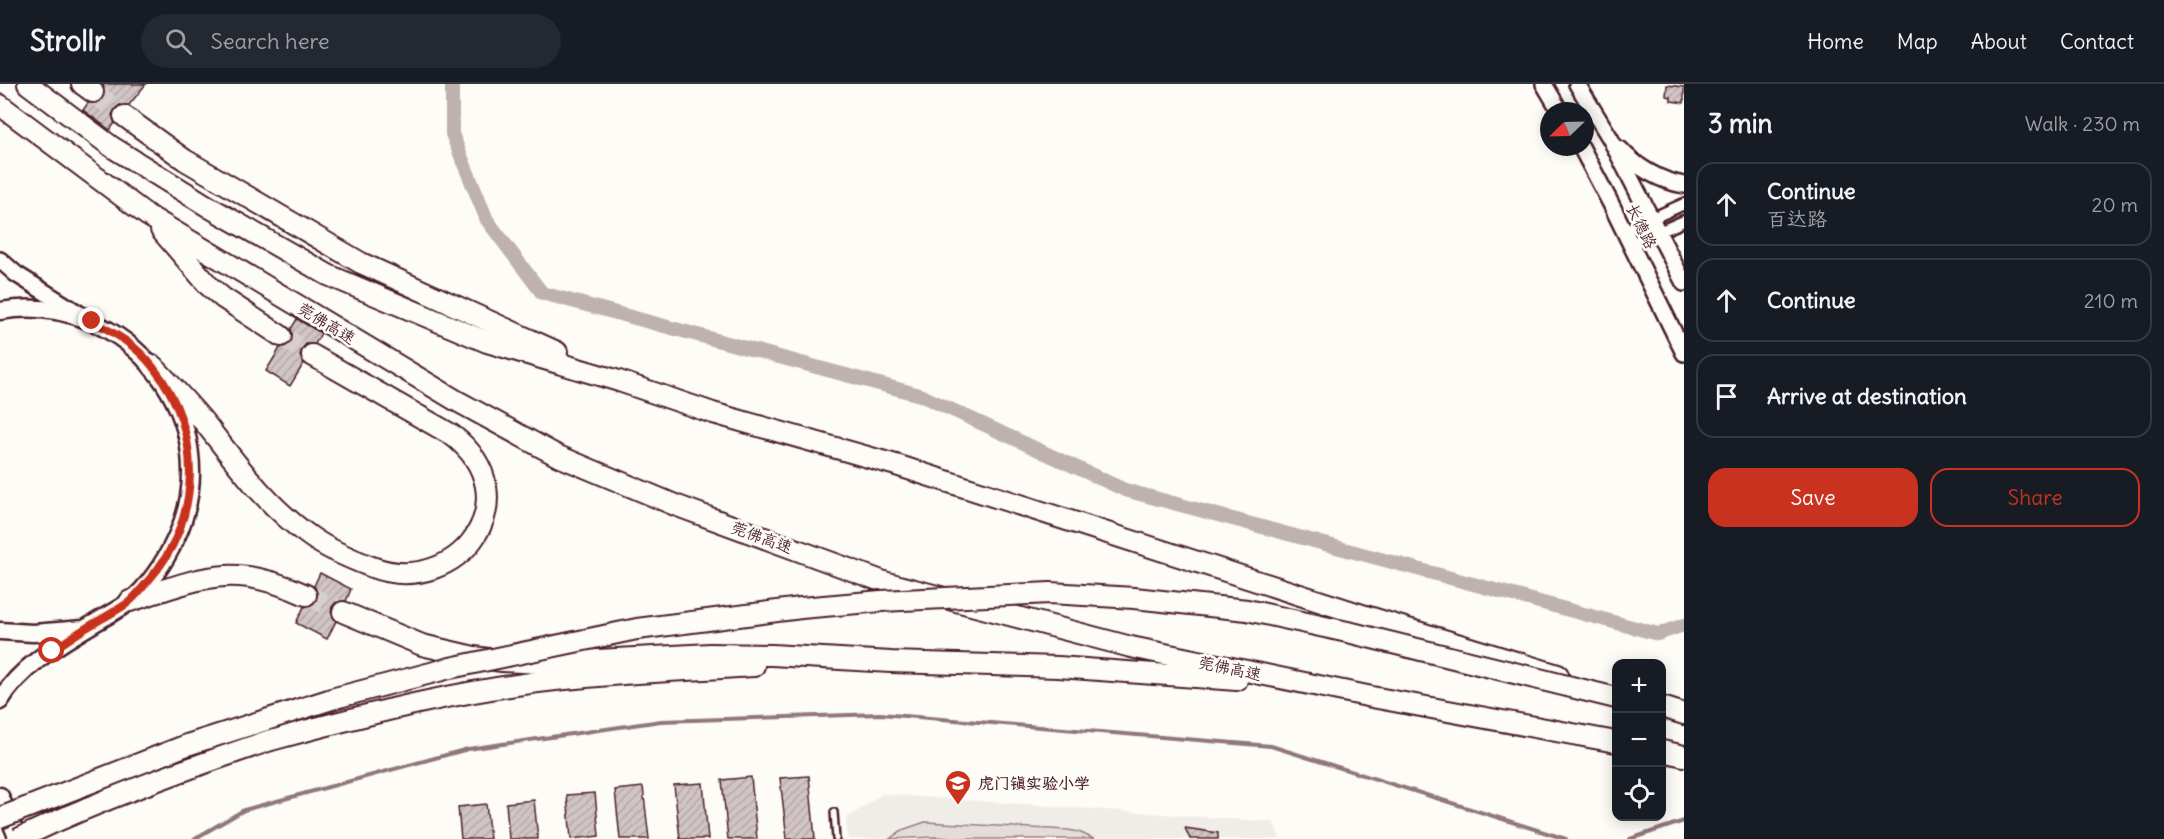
<!DOCTYPE html>
<html lang="en">
<head>
<meta charset="utf-8">
<style>
  body { margin:0; font-family:Delius,"LXGW WenKai TC",sans-serif; background:#242831; color:#f1f3f6 }
  .controls { position:absolute; right:18px; bottom:18px; display:grid; overflow:hidden; border-radius:12px; box-shadow:0 3px 15px #0003 }
  .controls button { width:54px; height:54px; display:grid; place-items:center; padding:0; border:0; border-bottom:2px solid #363941; background:#171b24; color:#f1f3f6; font:30px sans-serif }
  .compass { position:absolute; left:1540px; top:18px; width:54px; height:54px; border-radius:50%; background:#171b24; box-shadow:0 3px 15px #0003; rotate:247deg }
  .stop { position:absolute; width:18px; height:18px; margin:-14px; border:4px solid #c8321e; border-radius:50%; background:#fff }
  .stop.end { background:#c8321e; border-color:#fff; box-shadow:0 2px 6px #0008 }
  .list { margin:0; padding:0; list-style:none }
  h2 { display:flex; justify-content:space-between; align-items:center; height:78px; margin:0; padding:0 24px; font-size:26px }
  h2 small { font-size:20px; font-weight:400; color:#9ea1a6 }
  .list li { display:grid; grid-template-columns:39px 1fr auto; gap:18px; align-items:center; box-sizing:border-box; height:84px; margin:0 12px 12px; padding:0 12px; border:2px solid #363941; border-radius:18px }
  .list b { display:block; font-size:22px; white-space:nowrap }
  .list p { margin:0; font-size:20px; white-space:nowrap; color:#9ea1a6 }
  .list em { font-size:20px; font-style:normal; color:#9ea1a6 }
  .actions { display:flex; gap:12px; padding:18px 24px }
  .actions a { flex:1; padding:14px 0; border:2px solid #c8321e; border-radius:18px; text-align:center; font-size:21px; color:#c8321e }
  .actions .main { background:#c8321e; color:#fff }
  .icon { flex:none; width:33px; height:33px; fill:none; stroke:currentColor; stroke-width:2; stroke-linecap:round; stroke-linejoin:round }
  .map { position:relative; flex:none; width:1684px; height:755px; overflow:hidden }
  header { display:flex; align-items:center; gap:36px; box-sizing:border-box; height:84px; padding:0 30px; background:#171b24; border-bottom:2px solid #363941 }
  header strong { font-size:28px }
  nav { display:flex; gap:33px; margin-inline-start:auto; font-size:21px }
  .search { width:420px; height:54px; background:#242831; display:flex; align-items:center; gap:15px; box-sizing:border-box; padding:0 21px; border-radius:33px; color:#9ea1a6; font-size:22px }
  main { display:flex }
  aside { flex:1; background:#171b24 }
  .map>svg:first-child { display:block }
  .built { fill:#f0ece8 }
  .grass { fill:#e3dcda; stroke:#967e82; stroke-width:1.5 }
  .lines { fill:none; stroke-linecap:round; stroke-linejoin:round }
  .stream { stroke:#91777b; stroke-width:4 }
  .canal { stroke:#c0b1b1; stroke-width:14 }
  .building { fill:url(#building-hatch); stroke:#4a1f2b; stroke-width:1.5 }
  .motorway-tunnel { stroke:#d9d0ce; stroke-width:20; stroke-dasharray:20 10; stroke-linecap:butt }
  .service-casing { stroke:#4a1f2b; stroke-width:10 }
  .minor-casing { stroke:#4a1f2b; stroke-width:15 }
  .secondary-casing { stroke:#4a1f2b; stroke-width:20 }
  .primary-casing { stroke:#4a1f2b; stroke-width:21 }
  .motorway-casing { stroke:#4a1f2b; stroke-width:24 }
  .service { stroke:#fdfcf7; stroke-width:5 }
  .minor { stroke:#fdfcf7; stroke-width:10 }
  .secondary { stroke:#fdfcf7; stroke-width:15 }
  .primary { stroke:#fdfcf7; stroke-width:16 }
  .motorway { stroke:#fdfcf7; stroke-width:20 }
  .motorway-bridge-casing { stroke:#4a1f2b; stroke-width:24; stroke-linecap:butt }
  .motorway-bridge { stroke:#fdfcf7; stroke-width:20 }
  .route { stroke:#c8321e; stroke-width:8 }
  .labels { text-anchor:middle; stroke-width:5; stroke-linejoin:round; paint-order:stroke }
  .street-label { font-size:16px; fill:#4a1f2b; stroke:#fdfcf7 }
  .poi-label { font-size:16px; font-weight:bold; fill:#4a1f2b; stroke:#fdfcf7; text-anchor:start }
</style>
</head>
<body>
<header>
<strong>Strollr</strong>
<div class="search"><svg class="icon" aria-label="search" viewBox="0 0 24 24"><circle cx="10" cy="10" r="6"/><path d="M15 15l6 6"/></svg>Search here</div>
<nav><a>Home</a><a>Map</a><a>About</a><a>Contact</a></nav>
</header>
<main>
<div class="map">
<svg width="1684" height="755" viewBox="0 0 1684 755">
  <defs>
    <pattern id="building-hatch" width="6" height="6" patternUnits="userSpaceOnUse" patternTransform="scale(1.5)"><rect width="6" height="6" fill="#d0c5c4"/><path d="M-1 1l2-2M0 6l6-6M5 7l2-2" fill="none" stroke="#b4a9a9"/></pattern>
  </defs>
  <rect width="100%" height="100%" fill="#fdfcf7"/>
  <filter id="ink" filterUnits="userSpaceOnUse"><feTurbulence type="fractalNoise" baseFrequency=".0167" numOctaves="2"/><feDisplacementMap in="SourceGraphic" scale="12" xChannelSelector="R" yChannelSelector="G"/><feConvolveMatrix kernelMatrix="1 2 1 2 8 2 1 2 1" color-interpolation-filters="sRGB"/></filter>
  <g filter="url(#ink)">
    <path class="built" d="M882,710L1273,738L1280,755H848L846,735Z"/>
    <path class="grass" d="M925,738L1068,746L1079,748L1094,755H970L936,753L890,755L902,746Z"/>
    <g class="lines">
      <path class="stream" d="M194,755L244,726L468,665L661,637L880,630L1271,662L1566,755
        M1630,755L1684,737"/>
      <path class="canal" d="M452,0V50L487,136L542,209L920,311L1125,406L1658,550L1684,541"/>
    </g>
    <path class="building" d="M103,0H146L129,21H120L115,25L112,31L115,39L110,46L83,26L88,19H97L102,15L105,9Z
      M1667,1L1684,3V19L1671,17V13L1666,12Z
      M297,235L321,249L315,260H306L302,265L300,272L304,279L290,302L266,287L280,264L286,263L291,258L293,252L291,245Z
      M320,489L351,505L346,517L336,518L332,523L331,530L336,537L327,555L296,539L304,523L313,521L317,516L318,509L314,502Z
      M809,692L815,755H787L780,694Z
      M751,693L757,755H728L722,696Z
      M703,699L708,755H680L674,701Z
      M643,703L649,755H620L615,706Z
      M595,709L599,752L571,755L567,711Z
      M534,716L538,755H509L506,719Z
      M486,720L490,755H461L458,723Z
      M1185,744L1218,749V755H1190Z"/>
    <g class="lines">
      <path class="motorway-tunnel" d="M93,8L124,32
        M281,252L312,271
        M306,511L343,528"/>
      <g class="service-casing">
        <path id="service" d="M834,728L836,755"/>
      </g>
      <g class="minor-casing">
        <path id="minor" d="M1624,147L1684,120
          M1631,160L1684,137"/>
      </g>
      <g class="secondary-casing">
        <path id="secondary" d="M1544,0L1560,27
          M1577,0L1610,54L1684,199
          M1581,63L1611,120L1684,269
          M1620,65C1636,83 1660,97 1684,101
          M0,176L16,190L86,234"/>
      </g>
      <g class="primary-casing">
        <path id="primary" d="M0,227C128,205 232,338 175,456C166,476 147,505 129,518C119,525 108,531 98,537C63,558 21,581 0,617
          M0,547L33,549L83,545
          M0,712L18,755"/>
      </g>
      <g class="motorway-casing">
        <path id="motorway" d="M28,0L112,63L209,123L328,191L487,258L619,297L713,329L896,381L1359,530L1558,591
          M82,0L93,8
          M0,21L147,131L457,317L556,371L675,421L884,498L1131,563L1372,613L1616,658
          M124,32L185,76L361,179L557,268
          M161,146L209,202L223,214L281,252
          M153,282C172,302 191,322 208,343C239,383 269,424 311,453C329,466 351,475 372,483C459,515 533,413 452,351L312,271
          M130,517C202,494 232,477 306,511
          M343,528L422,561L474,573L502,577L542,579L710,570L772,571L891,578L1058,583L1237,596
          M1662,623L1684,630
          M271,656C371,629 472,603 576,594C635,588 694,586 754,582
          M1662,667L1684,672"/>
      </g>
      <use href="#service" class="service"/>
      <use href="#minor" class="minor"/>
      <use href="#secondary" class="secondary"/>
      <use href="#primary" class="primary"/>
      <use href="#motorway" class="motorway"/>
      <g class="motorway-bridge-casing">
        <path id="motorway-bridge" d="M0,734L187,661L335,614L450,584L637,545L801,524L881,517L1050,509L1134,514L1247,526L1352,549L1616,614
          M18,755C99,716 185,685 271,656"/>
      </g>
      <use href="#motorway-bridge" class="motorway-bridge"/>
    </g>
  </g>
  <g class="lines" filter="url(#ink)">
    <path class="route" d="M52,567C67,556 82,546 98,537C108,531 120,525 129,518C136,512 142,504 148,497C202,437 204,347 153,283C137,262 115,249 92,237"/>
  </g>
  <defs>
    <g id="school-pin" transform="scale(1.35)"><path d="M0 17L-7.5 6A9.5 9.5 0 1 1 7.5 6Z" fill="#c8321e" stroke="#fdfcf7"/><path d="M0-5L7-2L0 1L-7-2ZM-4 1L0 2.5L4 1V4Q0 6-4 4Z" fill="#fff"/></g>
  </defs>
  <g fill-rule="evenodd">
    <use href="#school-pin" x="958" y="699"/>
  </g>
  <g class="labels">
    <g class="street-label">
      <text transform="translate(1642 142) rotate(64)" y="6">长德路</text>
      <text transform="translate(327 239) rotate(31)" y="6">莞佛高速</text>
      <text transform="translate(762 453) rotate(20)" y="6">莞佛高速</text>
      <text transform="translate(1230 584) rotate(12)" y="6">莞佛高速</text>
    </g>
    <g class="poi-label">
      <text x="978" y="705">虎门镇实验小学</text>
    </g>
  </g>
</svg>
<div class="controls">
<button>+</button>
<button>−</button>
<button><svg class="icon" aria-label="locate" viewBox="0 0 24 24"><circle cx="12" cy="12" r="6"/><path d="M12 2v4M12 18v4M2 12h4M18 12h4"/></svg></button>
</div>
<svg class="compass" viewBox="-18 -18 36 36"><path d="M0-13l5 13h-10z" fill="#e53935"/><path d="M0 13l5-13h-10z" fill="#9ea1a6"/></svg>
<div class="stop" style="left:52px;top:567px"></div>
<div class="stop end" style="left:92px;top:237px"></div>
</div>
<aside>
<h2>3 min<small>Walk · 230 m</small></h2>
<ul class="list">
<li><svg class="icon" aria-label="ahead" viewBox="0 0 24 24"><path d="M12 20V5M6 11l6-6 6 6"/></svg><div><b>Continue</b><p>百达路</p></div><em>20 m</em></li>
<li><svg class="icon" aria-label="ahead" viewBox="0 0 24 24"><path d="M12 20V5M6 11l6-6 6 6"/></svg><div><b>Continue</b></div><em>210 m</em></li>
<li><svg class="icon" aria-label="arrive" viewBox="0 0 24 24"><path d="M6 21V4h12l-3 4 3 4H6"/></svg><div><b>Arrive at destination</b></div></li>
</ul>
<div class="actions"><a class="main">Save</a><a>Share</a></div>
</aside>
</main>
</body>
</html>
